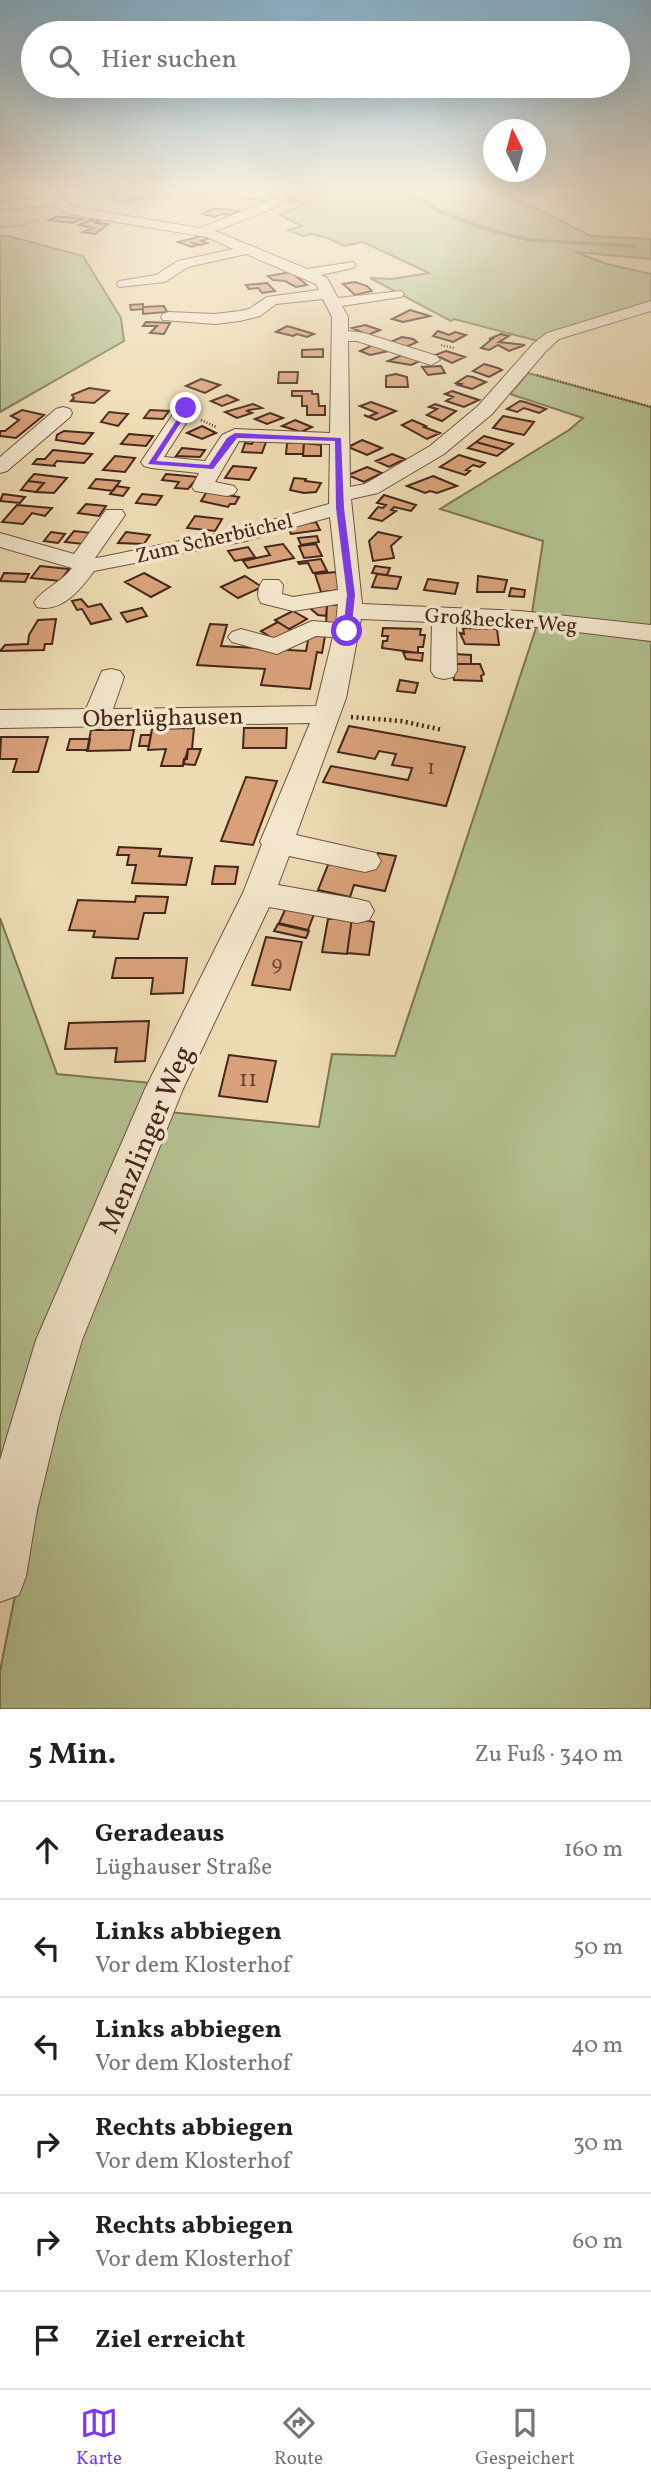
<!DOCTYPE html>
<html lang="de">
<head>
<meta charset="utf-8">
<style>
  body { margin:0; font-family:Vollkorn,serif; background:#f2f2f2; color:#202124 }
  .compass { position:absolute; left:483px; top:119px; width:63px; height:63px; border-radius:50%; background:#fff; box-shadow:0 7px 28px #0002; rotate:354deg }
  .stop { position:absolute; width:21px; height:21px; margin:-16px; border:5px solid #7c3aed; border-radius:50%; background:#fff }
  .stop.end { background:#7c3aed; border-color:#fff; box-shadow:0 2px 7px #0008 }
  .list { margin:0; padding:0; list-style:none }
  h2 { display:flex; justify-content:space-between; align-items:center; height:91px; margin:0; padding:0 28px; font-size:30px }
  h2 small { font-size:23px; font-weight:400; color:#757577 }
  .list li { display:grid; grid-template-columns:46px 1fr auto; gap:21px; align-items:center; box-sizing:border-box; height:98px; padding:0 28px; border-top:2px solid #e0e0e0 }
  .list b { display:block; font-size:26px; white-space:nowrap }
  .list p { margin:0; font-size:23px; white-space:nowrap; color:#757577 }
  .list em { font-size:23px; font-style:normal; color:#757577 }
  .icon { flex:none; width:38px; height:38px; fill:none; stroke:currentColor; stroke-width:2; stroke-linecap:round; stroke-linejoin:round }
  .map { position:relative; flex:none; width:651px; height:1709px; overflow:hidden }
  .search { position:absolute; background:#fff; box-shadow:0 7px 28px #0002; left:21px; right:21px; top:21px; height:77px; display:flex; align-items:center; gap:18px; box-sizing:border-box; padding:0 24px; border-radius:38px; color:#757577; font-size:26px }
  .sheet { height:679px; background:#fff }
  nav { display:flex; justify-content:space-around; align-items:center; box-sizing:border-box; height:98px; border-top:2px solid #e0e0e0; background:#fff; font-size:19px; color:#757577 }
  nav a { display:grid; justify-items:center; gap:4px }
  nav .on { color:#7c3aed }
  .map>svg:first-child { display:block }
  .green { fill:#b4c190; stroke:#7c7455; stroke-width:2 }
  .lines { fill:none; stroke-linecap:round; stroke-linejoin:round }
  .stream { stroke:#777f74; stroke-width:3.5 }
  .building { fill:#d9a27b; stroke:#45261a; stroke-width:2 }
  .minor-casing { stroke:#6f5440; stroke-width:2 }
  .path-far2 { stroke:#45261a; stroke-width:2; stroke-dasharray:1 2; stroke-linecap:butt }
  .path-far1 { stroke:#45261a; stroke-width:2.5; stroke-dasharray:1 2; stroke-linecap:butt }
  .path { stroke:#45261a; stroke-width:4.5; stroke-dasharray:2 3.5; stroke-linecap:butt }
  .minor { fill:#f4e8ce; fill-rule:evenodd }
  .route { fill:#7c3aed }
  .labels { text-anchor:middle; stroke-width:7; stroke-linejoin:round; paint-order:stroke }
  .far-street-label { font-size:21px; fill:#45261a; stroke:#f4e8ce }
  .number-label { font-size:21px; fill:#6a4532 }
  .street-label { font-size:24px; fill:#45261a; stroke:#f4e8ce }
  .near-number-label { font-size:24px; fill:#6a4532 }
  .near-street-label { font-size:28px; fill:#45261a; stroke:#f4e8ce }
</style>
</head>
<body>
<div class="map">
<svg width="651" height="1709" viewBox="0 0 651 1709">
  <rect width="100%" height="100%" fill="#eedcb4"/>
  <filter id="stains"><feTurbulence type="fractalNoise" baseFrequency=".00286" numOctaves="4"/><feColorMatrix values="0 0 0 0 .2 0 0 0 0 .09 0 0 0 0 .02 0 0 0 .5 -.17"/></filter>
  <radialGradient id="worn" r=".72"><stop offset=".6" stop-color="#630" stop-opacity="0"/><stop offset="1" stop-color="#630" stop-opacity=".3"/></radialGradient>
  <path class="green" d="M114,190H498L591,236L651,239V259L575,252L607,264L651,274V303L538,341L454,319L451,321L370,278L392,279L429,273L363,242L344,246L328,238L311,234L303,236L288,230L302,226L280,215L305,204L289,199L276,203L219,194L163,195L119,202L107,195Z
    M0,236H8L83,256L121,318L124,341L0,412Z
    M528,373L651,407V628L532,613L543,541L440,509L569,430L583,418L510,394Z
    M537,625L651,641V1709H0V1671L50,1420L169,1112L319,1127L332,1054L395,1056Z
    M0,918L57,1074L152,1083L0,1466Z"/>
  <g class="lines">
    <path class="stream" d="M403,190L410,191L411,199L430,204L436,210L492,231L530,240L634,246"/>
  </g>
  <path class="building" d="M212,209H226L238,211L231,215L222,214L214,217L203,214Z
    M56,217H65L82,219L73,223L49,220Z
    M90,220L99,221L96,223L108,224L95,234L83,232L93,228L79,225Z
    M206,235L213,237L201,241L207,243L201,245L190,242L198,245L192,247L178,242Z
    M291,272L307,285L296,287L285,281L273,280L268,276Z
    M355,282L367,286L372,291L355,295L343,284Z
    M267,283L275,291L262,293L258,288L249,289L246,285Z
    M143,304V307L164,306L167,312L143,314V309L131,310L130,305Z
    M410,310L430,316L403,322L392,319Z
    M146,322L170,323L164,334L150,333L157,326H143Z
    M365,325L380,330L368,335L352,328Z
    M287,326L314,334L307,337L297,334L293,336L276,332Z
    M438,331L449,335L455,332L466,335L453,342L433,336Z
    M501,334L509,336L499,342L525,345L509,351L498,345L489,350L481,348L492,339H489Z
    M402,337L413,339L417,342L406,347L390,342Z
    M373,345L389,351L370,355L360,351Z
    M323,349V357H302V350Z
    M446,351L465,357L452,363L435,355Z
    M402,355L420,361L411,365L388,361Z
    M484,364L498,368L502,370L489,377L473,371Z
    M441,366L445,373L436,374L428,375L422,367Z
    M279,372H298L297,383H278Z
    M396,374L407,377L408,387H386V376Z
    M467,376L473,377L486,382L472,389L458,385L461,384L456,383Z
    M201,379L220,385L205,393L186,386Z
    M89,388L109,391L94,403L71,401L74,398L72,395Z
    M292,391H312V394H318L319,406H325V415H307V406H302V396H292Z
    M452,391L479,400L464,407L446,401L453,397L445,394Z
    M227,395L238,400L222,406L211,401Z
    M520,401L525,402L546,409L539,413L524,408L517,412L507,409Z
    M371,402L396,411L376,420L364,415L368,417L377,413L360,406Z
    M253,404L262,408L249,410L247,411L252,413L237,418L225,412Z
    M435,404L456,411L442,421L427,415L437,409L429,407Z
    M22,410L44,415L16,438L0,436V431H5L19,420L11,416Z
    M150,410L169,411L163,419L144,418Z
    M109,412L128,414L118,426L101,422Z
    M270,413L283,418L267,424L255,419Z
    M503,416L534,422L524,435L493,428Z
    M295,420L312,427L301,432L282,426Z
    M412,420L426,426L424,427L440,433L427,439L402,425Z
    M202,426L216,433L202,439L187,433Z
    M64,431L93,433L84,444L56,440L57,435Z
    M129,434L153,436L146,446L121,444Z
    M484,436L513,444L505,450L476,442Z
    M362,440L382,448L367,455L348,447Z
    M253,441L266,442L262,453L242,452L245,443L252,444Z
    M304,442L303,454H286L287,443Z
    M476,442L505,450L497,456L468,448Z
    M304,443L321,445V456H303Z
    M182,448L203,450H205L200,457L176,456Z
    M53,450L92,454L84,463L57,461L53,466H56L33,464L37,459H45Z
    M392,454L405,459L389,467L376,461Z
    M459,455L485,463L480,467L473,465L466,470L470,471L465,475L440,467Z
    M115,456L135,458L125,472L103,470Z
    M233,466L246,467L256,468L249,480L225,478Z
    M367,467L382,473L364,482L348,475Z
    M34,474L67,478L54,493L36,492L44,483L28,481Z
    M166,474L198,477L188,489L175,488L179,482L162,480Z
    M433,476L457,486L437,493L430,491L425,493L407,486Z
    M294,478L306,479L305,481L321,483L316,492L304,493L290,490Z
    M96,479L120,481L113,491L89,488Z
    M28,481L44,483L36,492L21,490Z
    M116,486L129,488L123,496L110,494Z
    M206,493H214L239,497L235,504H230L228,507L201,501Z
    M3,494L25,497L20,503L0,501Z
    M142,494L162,496L156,505L136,503Z
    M384,495L416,505L411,511L394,507L391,510L396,511L382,521L369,518L378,507L383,508L386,505L377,503Z
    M86,504L106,506L99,516L78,513Z
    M17,505L52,508L45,516L32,513L23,524L2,522Z
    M195,516L222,519L215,531L187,528Z
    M316,522L320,530L291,534L287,526Z
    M74,531L91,533L83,544L65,542Z
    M51,532L65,534L58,543L44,541Z
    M126,532L150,535L144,544L118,543Z
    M378,532L401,537L391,546L394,558L373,561L369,541Z
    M317,536L319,542L301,545L298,538Z
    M283,544L294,558L248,568L243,561L270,555L265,547Z
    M316,544L322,556L304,558L299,546Z
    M248,547L255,557L235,561L228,551Z
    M321,559L327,571L313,573L308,563L299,564L298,562Z
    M40,566L69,569L60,581L31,578Z
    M375,566L390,568L387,575L372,573Z
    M336,572L342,590L321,592L315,574Z
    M4,573L29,574L25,582L0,581Z
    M144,573L170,587L151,597L125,582Z
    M377,574L401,577L397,589L372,587Z
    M245,576L262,587L238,598L221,587Z
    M478,576L507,580L504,592H477Z
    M428,579L458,583L455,594L424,590Z
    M511,588L525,590L524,597L509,596Z
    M81,599L88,607L101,604L111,619L91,624L82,609L77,610L72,601Z
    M305,604L327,605L326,616L318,615Z
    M327,605H341L338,625H326Z
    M142,608L147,616L127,622L121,613Z
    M293,611L307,619L289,629L275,620Z
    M56,619L52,644H45L44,650L0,651L5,645L28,644L29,635L38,620Z
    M278,622L292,631L275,640L261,631Z
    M210,624L227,625L221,646L306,651L309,635L325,636L322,653L317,652L310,689L261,685L265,669L197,665Z
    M383,628L421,629L420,635H425L423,647H418V653L382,648L383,641H387L388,636H382Z
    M463,628L497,629L499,645L465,644L460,633L464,634Z
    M403,652L423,653L422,661L406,659Z
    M454,654L471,655V664H455Z
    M452,664H480L484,674L481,676L482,681L454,680Z
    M400,680L418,683L415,693L397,691Z
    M349,726L465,747L446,806L323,782L331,766L408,780L412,768L392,765L396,754L379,751L375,759L338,752Z
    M194,728L192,749H188L183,766H161L166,749L148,750L152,729Z
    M244,728H287L286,748H243Z
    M91,730H134L130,750L87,751Z
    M141,735H151L149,746H139Z
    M1,737H48L38,772H13L17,759H0Z
    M70,739H90L88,750H67Z
    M188,749H201L195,765L183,764L184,759H187Z
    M246,777L277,781L253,845L221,841Z
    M119,847L161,849L159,856L192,858L186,885L132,883L136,865H127L129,855H117Z
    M378,853L396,856L385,891L354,885L350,897L318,890L330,860L372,868Z
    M215,866L238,867L235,884H212Z
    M136,896L168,897L165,913H144L138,939L93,937L95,931L69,930L78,900L135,902Z
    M286,908L314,914L308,930L279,923Z
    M352,918L347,954L322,952L328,919Z
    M352,918L374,922L369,955L347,953Z
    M278,924L309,931L306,938L274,931Z
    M266,937L302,942L290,990L252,985Z
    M116,958H187L183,993L151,994L153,978H112Z
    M149,1021L145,1061L115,1062L117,1048L65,1049L69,1023Z
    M229,1055L276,1061L267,1102L219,1096Z"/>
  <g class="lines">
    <g class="minor-casing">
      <path id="minor" d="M35,190H49L73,207L200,228L271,200H279V206L215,231L307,269L353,262L355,265L353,268L321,275L327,278L338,298L401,291L404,294L401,297L342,306L348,317V331L364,333L437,356L440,360L431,365L357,341H348L350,487L365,484L430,446L478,406L534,343L547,333L651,301V311L559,339L546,351L492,414L444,454L378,493L351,499L362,604L520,611L651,625V641L520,625L456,623L457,671L453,677L444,679L435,677L431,671L432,622L361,619L346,698L296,835L376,853L381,861L376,869L365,872L289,856L278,885L357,899L369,902L374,911L369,920L357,923L269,907L183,1089L82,1340L60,1415L37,1510L26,1576L19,1595L0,1602V1460L36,1340L145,1089L243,893L262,844L260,842L310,723L0,728V710L86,709L102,671L111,669L120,671L124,677L113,709L316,706L333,637L316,636L277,654L232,642L228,637L232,632L241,629L274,638L312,621L336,623L338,604L293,611L261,603C256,596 258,587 263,580H279L283,585L282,594L293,597L338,590L330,517L246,541L94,571C81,589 62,613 37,607L34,602C44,588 62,582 72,568L0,547V533L74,554L106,510H122L125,515L95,558L102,557L243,528L329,504L330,444L239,441L215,482L234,486L237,490L234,494L227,496L195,491L192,487L199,473L151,468L144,466L141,462L179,405L186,403L195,409L164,457L205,461L222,435L235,429L330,433L332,317L323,299L276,304L260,316L240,321L215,324L163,320L161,317L163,314L169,312L215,314L240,311L249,309L267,297L319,290L316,284L246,254L188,267L165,282L119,287L117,284L119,281L156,275L178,261L233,249L207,237L69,214L55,206L0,209V201L45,199Z
        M63,407L70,409L72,413L70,417L7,471L0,473V457L56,409Z"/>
    </g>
    <path class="path-far2" d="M0,227L20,226L41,219"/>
    <path class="path-far1" d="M441,345L454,348
      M537,375L651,407
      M201,420L216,427"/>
    <path class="path" d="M351,717L401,721L443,730"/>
    <use href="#minor" class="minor"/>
  </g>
  <linearGradient id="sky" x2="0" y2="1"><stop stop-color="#88b7d2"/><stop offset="0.44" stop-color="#f7efdd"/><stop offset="1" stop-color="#f7efdd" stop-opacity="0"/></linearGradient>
  <rect width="651" height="429" fill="url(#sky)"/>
  <path class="route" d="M186,406L190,408L156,461L209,465L227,438L235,433L341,438L344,508L355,595L351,633L343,631L347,595L336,508L335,441L237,438L213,469L148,464Z"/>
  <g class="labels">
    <g class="far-street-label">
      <text transform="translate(214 538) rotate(-13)" y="7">Zum Scherbüchel</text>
      <text transform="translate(501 620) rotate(4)" y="7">Großhecker Weg</text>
    </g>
    <g class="number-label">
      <text x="431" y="774">1</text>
      <text x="277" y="970">9</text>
    </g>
    <g class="street-label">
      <text transform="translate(163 717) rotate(-1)" y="8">Oberlüghausen</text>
    </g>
    <g class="near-number-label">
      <text x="248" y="1086">11</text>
    </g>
    <g class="near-street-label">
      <text transform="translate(145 1139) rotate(-67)" y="10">Menzlinger Weg</text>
    </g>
  </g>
  <rect width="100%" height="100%" filter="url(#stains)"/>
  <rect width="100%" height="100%" fill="url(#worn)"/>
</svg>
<svg class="compass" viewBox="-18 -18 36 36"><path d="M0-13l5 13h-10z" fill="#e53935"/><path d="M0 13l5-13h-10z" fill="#757577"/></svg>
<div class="stop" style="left:347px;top:631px"></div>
<div class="stop end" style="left:186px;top:408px"></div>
<div class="search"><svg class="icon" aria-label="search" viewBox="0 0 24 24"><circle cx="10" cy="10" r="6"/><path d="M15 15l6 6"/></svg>Hier suchen</div>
</div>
<section class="sheet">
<h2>5 Min.<small>Zu Fuß · 340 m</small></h2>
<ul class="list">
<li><svg class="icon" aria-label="ahead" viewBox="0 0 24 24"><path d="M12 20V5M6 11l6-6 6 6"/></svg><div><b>Geradeaus</b><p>Lüghauser Straße</p></div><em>160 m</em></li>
<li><svg class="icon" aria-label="left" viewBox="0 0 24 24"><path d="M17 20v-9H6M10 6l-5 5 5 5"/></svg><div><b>Links abbiegen</b><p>Vor dem Klosterhof</p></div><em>50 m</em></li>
<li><svg class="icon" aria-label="left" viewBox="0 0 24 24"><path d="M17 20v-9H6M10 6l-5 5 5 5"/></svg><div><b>Links abbiegen</b><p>Vor dem Klosterhof</p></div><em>40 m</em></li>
<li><svg class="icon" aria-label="right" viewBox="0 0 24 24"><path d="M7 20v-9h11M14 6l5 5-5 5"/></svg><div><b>Rechts abbiegen</b><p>Vor dem Klosterhof</p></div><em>30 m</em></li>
<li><svg class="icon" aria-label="right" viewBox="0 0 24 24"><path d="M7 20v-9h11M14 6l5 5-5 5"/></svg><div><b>Rechts abbiegen</b><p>Vor dem Klosterhof</p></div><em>60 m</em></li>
<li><svg class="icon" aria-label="arrive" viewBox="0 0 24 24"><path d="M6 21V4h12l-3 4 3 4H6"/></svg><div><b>Ziel erreicht</b></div></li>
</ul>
</section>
<nav>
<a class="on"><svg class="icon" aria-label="map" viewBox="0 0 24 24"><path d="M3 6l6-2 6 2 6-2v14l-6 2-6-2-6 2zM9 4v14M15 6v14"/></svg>Karte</a>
<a><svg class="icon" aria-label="directions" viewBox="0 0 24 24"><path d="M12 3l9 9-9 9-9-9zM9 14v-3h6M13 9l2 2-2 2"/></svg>Route</a>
<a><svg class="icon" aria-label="saved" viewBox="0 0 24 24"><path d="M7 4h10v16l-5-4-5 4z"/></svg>Gespeichert</a>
</nav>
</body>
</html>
